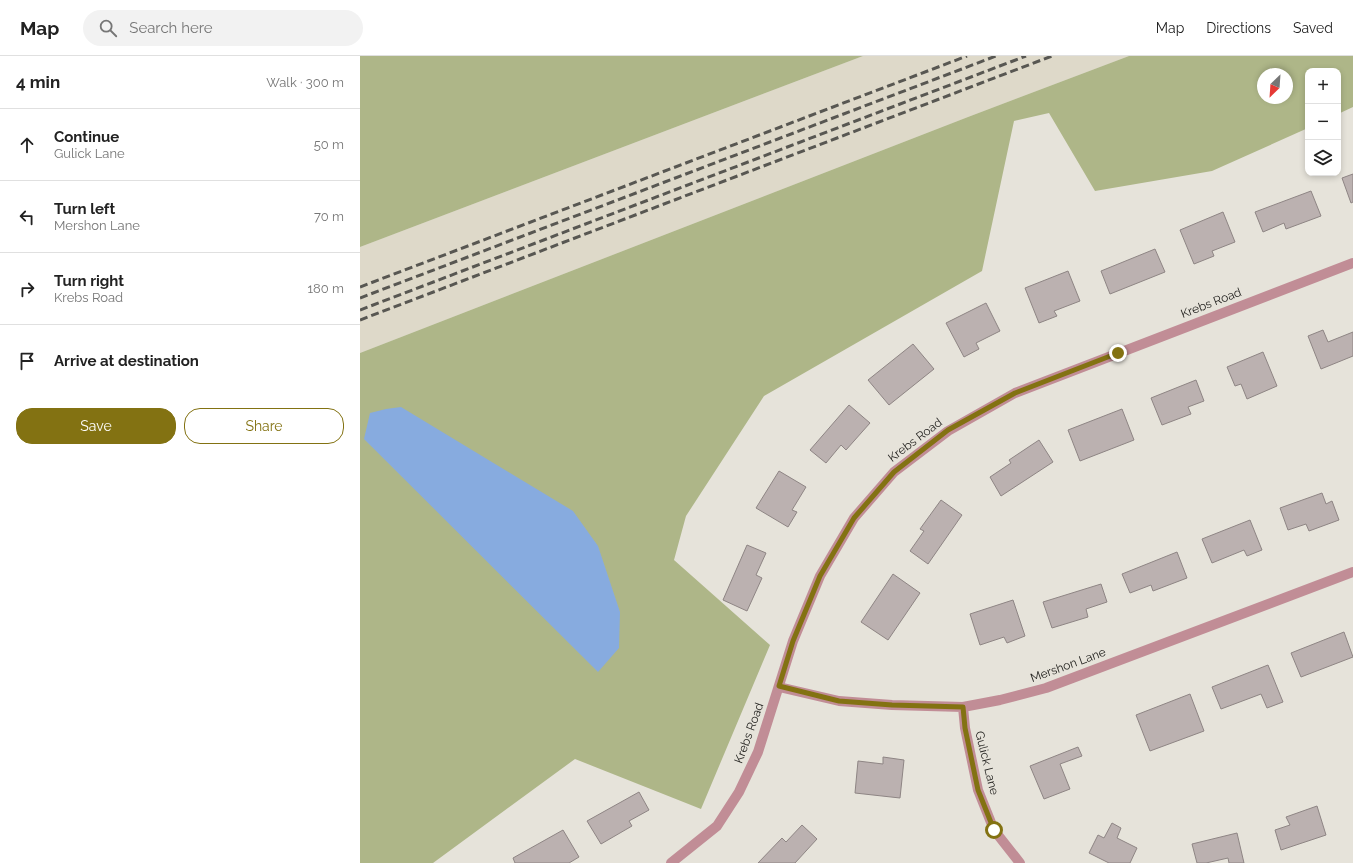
<!DOCTYPE html>
<html lang="en">
<head>
<meta charset="utf-8">
<style>
  body { margin:0; font-family:Raleway,sans-serif; background:#f2f2f2; color:#222 }
  .controls { position:absolute; right:12px; top:12px; display:grid; overflow:hidden; border-radius:8px; box-shadow:0 2px 6px #0003 }
  .controls button { width:36px; height:36px; display:grid; place-items:center; padding:0; border:0; border-bottom:1px solid #e0e0e0; background:#fff; color:#222; font:20px sans-serif }
  .compass { position:absolute; left:897px; top:12px; width:36px; height:36px; border-radius:50%; background:#fff; box-shadow:0 2px 6px #0003; rotate:205deg }
  .stop { position:absolute; width:12px; height:12px; margin:-9px; border:3px solid #837212; border-radius:50%; background:#fff }
  .stop.end { background:#837212; border-color:#fff; box-shadow:0 1px 4px #0008 }
  .list { margin:0; padding:0; list-style:none }
  h2 { display:flex; justify-content:space-between; align-items:center; height:52px; margin:0; padding:0 16px; font-size:17px }
  h2 small { font-size:13px; font-weight:400; color:#767676 }
  .list li { display:grid; grid-template-columns:26px 1fr auto; gap:12px; align-items:center; box-sizing:border-box; height:72px; padding:0 16px; border-top:1px solid #e0e0e0 }
  .list b { display:block; font-size:15px; white-space:nowrap }
  .list p { margin:0; font-size:13px; white-space:nowrap; color:#767676 }
  .list em { font-size:13px; font-style:normal; color:#767676 }
  .actions { display:flex; gap:8px; padding:12px 16px }
  .actions a { flex:1; padding:9px 0; border:1px solid #837212; border-radius:16px; text-align:center; font-size:14px; color:#837212 }
  .actions .main { background:#837212; color:#fff }
  .icon { flex:none; width:22px; height:22px; fill:none; stroke:currentColor; stroke-width:2; stroke-linecap:round; stroke-linejoin:round }
  .map { position:relative; flex:none; width:993px; height:807px; overflow:hidden }
  header { display:flex; align-items:center; gap:24px; box-sizing:border-box; height:56px; padding:0 20px; background:#fff; border-bottom:1px solid #e0e0e0 }
  header strong { font-size:19px }
  nav { display:flex; gap:22px; margin-inline-start:auto; font-size:14px }
  .search { width:280px; height:36px; background:#f2f2f2; display:flex; align-items:center; gap:10px; box-sizing:border-box; padding:0 14px; border-radius:22px; color:#767676; font-size:15px }
  main { display:flex }
  aside { flex:1; background:#fff }
  .map>svg:first-child { display:block }
  .built { fill:#ded9c9 }
  .green { fill:#aeb688; fill-rule:evenodd }
  .water { fill:#87abdf }
  .building { fill:#bbb1b0; stroke:#8e8584 }
  .lines { fill:none; stroke-linecap:round; stroke-linejoin:round }
  .minor { stroke:#c18d96; stroke-width:10 }
  .rail { stroke:#585752; stroke-width:3; stroke-dasharray:8 4; stroke-linecap:butt }
  .route { stroke:#837212; stroke-width:5 }
  .labels { text-anchor:middle; stroke-width:3.5; stroke-linejoin:round; paint-order:stroke }
  .street-label { font-size:12px; fill:#252421; stroke:#e6e3da }
</style>
</head>
<body>
<header>
<strong>Map</strong>
<div class="search"><svg class="icon" aria-label="search" viewBox="0 0 24 24"><circle cx="10" cy="10" r="6"/><path d="M15 15l6 6"/></svg>Search here</div>
<nav><a>Map</a><a>Directions</a><a>Saved</a></nav>
</header>
<main>
<aside>
<h2>4 min<small>Walk · 300 m</small></h2>
<ul class="list">
<li><svg class="icon" aria-label="ahead" viewBox="0 0 24 24"><path d="M12 20V5M6 11l6-6 6 6"/></svg><div><b>Continue</b><p>Gulick Lane</p></div><em>50 m</em></li>
<li><svg class="icon" aria-label="left" viewBox="0 0 24 24"><path d="M17 20v-9H6M10 6l-5 5 5 5"/></svg><div><b>Turn left</b><p>Mershon Lane</p></div><em>70 m</em></li>
<li><svg class="icon" aria-label="right" viewBox="0 0 24 24"><path d="M7 20v-9h11M14 6l5 5-5 5"/></svg><div><b>Turn right</b><p>Krebs Road</p></div><em>180 m</em></li>
<li><svg class="icon" aria-label="arrive" viewBox="0 0 24 24"><path d="M6 21V4h12l-3 4 3 4H6"/></svg><div><b>Arrive at destination</b></div></li>
</ul>
<div class="actions"><a class="main">Save</a><a>Share</a></div>
</aside>
<div class="map">
<svg width="993" height="807" viewBox="0 0 993 807">
  <rect width="100%" height="100%" fill="#e6e3da"/>
  <path class="built" d="M503,0H769L608,61L0,297V191Z"/>
  <path class="green" d="M0,0H503L0,191Z
    M769,0H993V51L978,58V15H948V72L852,115L735,135L689,57L654,65L622,215L404,340L326,460L314,504L410,589L341,753L215,703L73,807H0V297L608,61ZM903,18H927V42H903Z"/>
  <path class="water" d="M41,351L213,455L238,490L260,556L259,592L238,616L4,383L10,357L26,353Z"/>
  <path class="building" d="M993,118V146L991,147L982,122Z
    M951,135L961,160L926,173L924,167L903,176L895,156Z
    M863,156L875,186L852,195L854,200L834,208L820,174Z
    M795,193L805,216L750,238L741,215Z
    M708,215L720,245L694,255L697,260L679,267L665,232Z
    M626,247L640,275L616,287L619,293L604,301L586,267Z
    M963,274L968,286L993,276V300L961,313L948,280Z
    M553,288L574,313L529,349L508,324Z
    M903,296L917,330L887,343L881,328L875,330L867,311Z
    M836,324L844,345L828,351L831,358L802,369L791,342Z
    M489,349L510,367L486,394L481,389L466,407L450,394Z
    M762,353L774,384L720,405L708,374Z
    M679,384L693,406L641,440L630,421L651,407L649,404Z
    M419,415L446,431L432,454L437,456L428,471L396,452Z
    M962,437L966,448L972,445L979,464L949,475L946,468L928,474L920,452Z
    M581,444L602,459L568,508L550,495L564,475L560,473Z
    M890,464L902,494L887,500L884,494L852,507L842,483Z
    M387,489L406,497L396,519L402,522L387,555L363,544Z
    M817,496L827,522L793,535L791,529L770,537L762,518Z
    M533,518L560,537L528,584L501,566Z
    M741,528L747,546L726,553L728,561L692,572L683,546Z
    M653,544L665,580L647,587L644,581L620,589L610,558Z
    M984,576L993,601L941,621L931,597Z
    M908,609L923,646L907,652L901,638L861,653L852,631Z
    M830,638L844,675L790,695L776,659Z
    M718,691L722,700L700,708L710,733L684,743L670,710Z
    M523,701L544,704L540,742L495,737L498,705L523,708Z
    M279,736L289,754L269,765L272,770L241,788L227,765Z
    M957,750L966,779L921,794L915,774L930,769L926,761Z
    M752,767L761,772L757,782L777,792L770,807H749L729,797L738,779L744,782Z
    M442,769L457,783L435,807H398L422,782L426,786Z
    M203,774L219,801L209,807H155L153,802Z
    M877,777L884,807H869L868,802L846,807H837L832,788Z"/>
  <g class="lines">
    <path class="minor" d="M419,631L479,645L532,649L603,651L640,644L686,632L993,516
      M603,651L605,672L618,734L634,774L660,807
      M311,807L357,770L379,736L398,696L433,585L460,520L494,462L534,416L588,375L655,337L993,207"/>
    <path class="rail" d="M0,231L607,0
      M0,242L636,0
      M0,254L666,0
      M0,264L692,0"/>
  </g>
  <g class="lines">
    <path class="route" d="M634,774L618,734L605,672L603,651L532,649L479,645L419,630L433,585L460,520L494,462L534,416L588,374L655,337L758,297"/>
  </g>
  <g class="labels">
    <g class="street-label">
      <text transform="translate(851 247) rotate(-21)" y="4">Krebs Road</text>
      <text transform="translate(555 384) rotate(-37)" y="4">Krebs Road</text>
      <text transform="translate(708 609) rotate(-20)" y="4">Mershon Lane</text>
      <text transform="translate(389 677) rotate(-70)" y="4">Krebs Road</text>
      <text transform="translate(627 707) rotate(76)" y="4">Gulick Lane</text>
    </g>
  </g>
</svg>
<div class="controls">
<button>+</button>
<button>−</button>
<button><svg class="icon" aria-label="layers" viewBox="0 0 24 24"><path d="M12 4l9 5-9 5-9-5zM3 14l9 5 9-5"/></svg></button>
</div>
<svg class="compass" viewBox="-18 -18 36 36"><path d="M0-13l5 13h-10z" fill="#e53935"/><path d="M0 13l5-13h-10z" fill="#767676"/></svg>
<div class="stop" style="left:634px;top:774px"></div>
<div class="stop end" style="left:758px;top:297px"></div>
</div>
</main>
</body>
</html>
